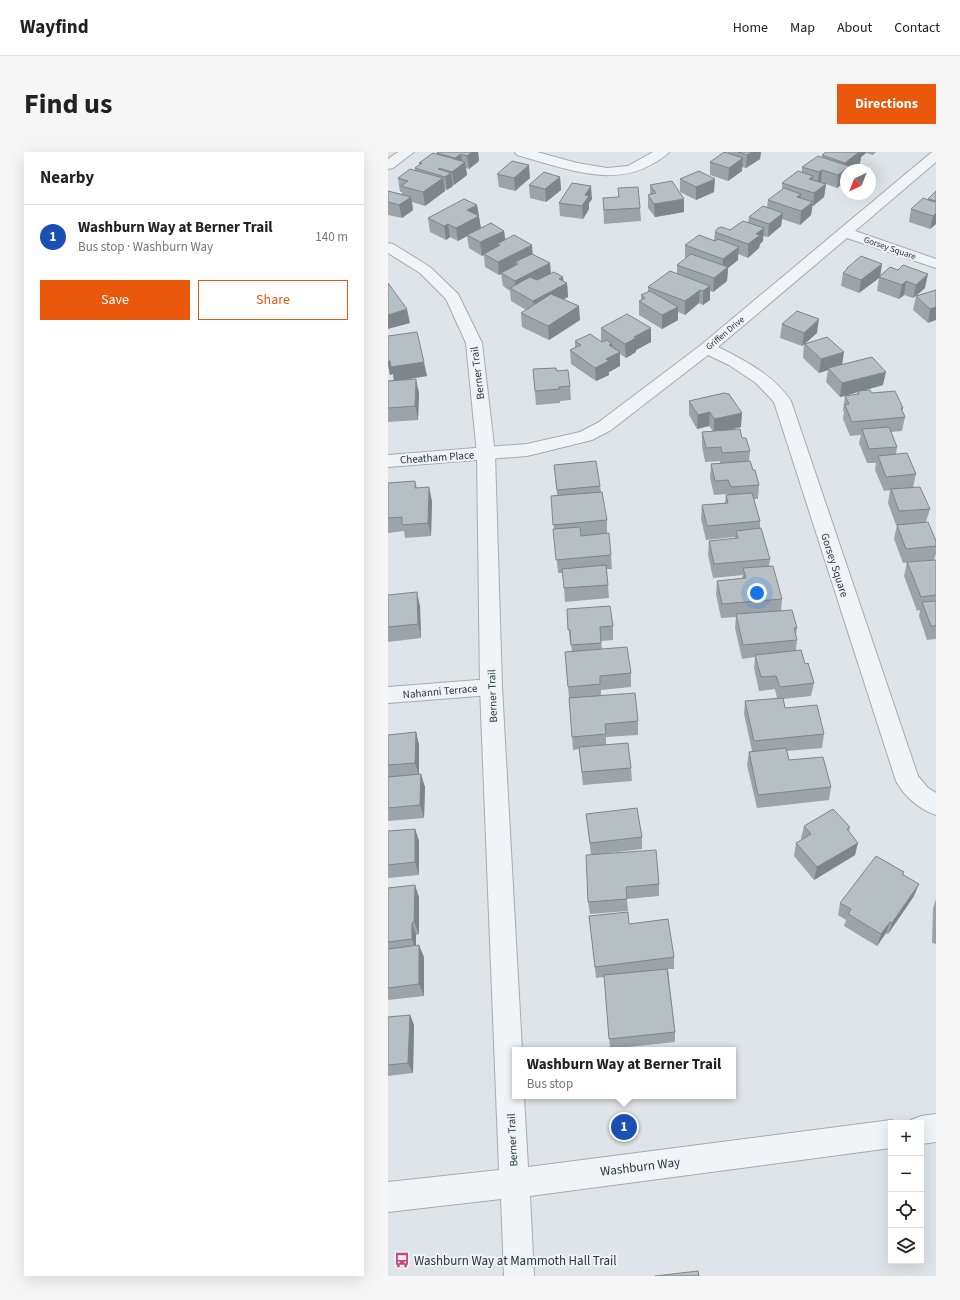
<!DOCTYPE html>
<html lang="en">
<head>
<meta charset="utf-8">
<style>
  body { margin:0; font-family:"Source Sans 3",sans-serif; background:#f6f6f6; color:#222 }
  .controls { position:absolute; right:12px; bottom:12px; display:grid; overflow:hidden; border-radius:0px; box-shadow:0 4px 16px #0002 }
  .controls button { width:36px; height:36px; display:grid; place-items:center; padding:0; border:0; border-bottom:1px solid #e0e0e0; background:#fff; color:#222; font:20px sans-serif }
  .compass { position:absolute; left:452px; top:12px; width:36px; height:36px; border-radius:50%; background:#fff; box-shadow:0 4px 16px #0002; rotate:223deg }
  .you { position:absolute; left:369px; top:441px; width:14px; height:14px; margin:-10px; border:3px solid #fff; border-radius:50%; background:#1a73e8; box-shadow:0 0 0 6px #1a73e833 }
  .badge { display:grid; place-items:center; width:26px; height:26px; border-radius:50%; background:#ea580c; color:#fff; font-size:13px; font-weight:700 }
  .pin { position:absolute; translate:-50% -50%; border:2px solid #fff; box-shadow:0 1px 4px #0006 }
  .popup { position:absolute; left:124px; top:895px; width:224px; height:52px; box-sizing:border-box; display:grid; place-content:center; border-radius:0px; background:#fff; filter:drop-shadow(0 1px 3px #0005); font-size:13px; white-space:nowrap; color:#767676 }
  .popup b { font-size:15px; color:#222 }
  .popup::after { content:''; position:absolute; left:50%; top:100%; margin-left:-8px; border:8px solid transparent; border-top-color:#fff }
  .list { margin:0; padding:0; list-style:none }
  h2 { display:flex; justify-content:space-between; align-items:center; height:52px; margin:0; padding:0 16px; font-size:17px }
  h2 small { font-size:13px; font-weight:400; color:#767676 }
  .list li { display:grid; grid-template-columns:26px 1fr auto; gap:12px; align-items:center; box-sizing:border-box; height:64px; padding:0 16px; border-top:1px solid #e0e0e0 }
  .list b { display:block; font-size:15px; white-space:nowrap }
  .list p { margin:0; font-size:13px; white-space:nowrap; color:#767676 }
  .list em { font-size:13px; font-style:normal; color:#767676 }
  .actions { display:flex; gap:8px; padding:12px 16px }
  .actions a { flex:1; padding:9px 0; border:1px solid #ea580c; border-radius:0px; text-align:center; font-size:14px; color:#ea580c }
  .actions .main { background:#ea580c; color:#fff }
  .icon { flex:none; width:22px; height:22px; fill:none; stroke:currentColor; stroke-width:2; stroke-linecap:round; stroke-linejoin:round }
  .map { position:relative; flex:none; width:548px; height:1124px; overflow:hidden; border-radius:0px }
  header { display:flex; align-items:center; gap:24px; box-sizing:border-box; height:56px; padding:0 20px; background:#fff; border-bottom:1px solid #e0e0e0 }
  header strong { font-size:19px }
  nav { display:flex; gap:22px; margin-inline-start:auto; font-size:14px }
  .intro { display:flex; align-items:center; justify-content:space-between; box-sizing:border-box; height:96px; padding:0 24px }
  h1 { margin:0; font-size:28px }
  .button { padding:10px 18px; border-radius:0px; background:#ea580c; color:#fff; font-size:14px; font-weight:700 }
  main { display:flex; gap:24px; padding:0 24px }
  aside { flex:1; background:#fff; border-radius:0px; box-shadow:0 4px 16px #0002 }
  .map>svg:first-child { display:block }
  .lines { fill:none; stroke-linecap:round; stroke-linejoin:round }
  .minor-casing { stroke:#a4acb2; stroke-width:2 }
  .tertiary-casing { stroke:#a4acb2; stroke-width:2 }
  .minor { fill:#f1f4f6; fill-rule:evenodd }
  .tertiary { fill:#f1f4f6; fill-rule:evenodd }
  .wall { fill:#9da4a9; fill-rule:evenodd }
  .shaded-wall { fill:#7f8689 }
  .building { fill:#b6bfc4; stroke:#7f8689 }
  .labels { text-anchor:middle; stroke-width:4; stroke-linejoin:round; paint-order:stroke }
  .far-street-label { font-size:9px; fill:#28363e; stroke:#eef3f5 }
  .street-label { font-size:11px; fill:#28363e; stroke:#eef3f5 }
  .near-street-label { font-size:13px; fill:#28363e; stroke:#eef3f5 }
  .near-poi-label { font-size:13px; fill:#28363e; stroke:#eef3f5; text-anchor:start }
</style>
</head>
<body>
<header>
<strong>Wayfind</strong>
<nav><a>Home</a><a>Map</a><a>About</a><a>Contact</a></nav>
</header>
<div class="intro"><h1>Find us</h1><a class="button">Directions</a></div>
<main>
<aside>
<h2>Nearby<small></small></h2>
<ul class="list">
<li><span class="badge" style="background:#1a4fb4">1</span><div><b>Washburn Way at Berner Trail</b><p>Bus stop · Washburn Way</p></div><em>140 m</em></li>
</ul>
<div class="actions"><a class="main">Save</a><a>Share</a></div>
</aside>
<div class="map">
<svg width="548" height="1124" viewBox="0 0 548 1124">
  <rect width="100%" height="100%" fill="#dfe4e8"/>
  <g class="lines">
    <g class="minor-casing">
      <path id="minor" d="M10,0H26L5,16L0,17V7Z
        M127,0H149L189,11L219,16L240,14L265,0H281C277,5 271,8 266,11C224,37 173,15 129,3Z
        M544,0H548V10L467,79L548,107V116L459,86L330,195C358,209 385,223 403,249L530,624L540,636L548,641V663C531,657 517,645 508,629L386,250L368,231L341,213L320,203L223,278L204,288L139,304L0,315V303L139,292L192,280L211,270L313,193Z
        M103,527L111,529L114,535L111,541L103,543L0,551V535Z"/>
    </g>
    <g class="tertiary-casing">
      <path id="tertiary" d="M0,91L5,92L42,115L70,142L94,191L107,302L114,535L134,898H127V944H136L140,1015L503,968L511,971H503V996L142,1044L146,1124H116L113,1047L0,1060V1030L111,1018L92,535L89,302L78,191L58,147L32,121L0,101Z
        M548,962V990L533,992V971H522L523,968L533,964Z"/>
    </g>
    <use href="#minor" class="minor"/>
    <use href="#tertiary" class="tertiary"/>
  </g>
  <path class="wall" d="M50,0H90L91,9L81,17L78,16L79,23L66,33L65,32V34L59,38L57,37V39L37,54L24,50L25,58L14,66L0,63V39L14,42V40H12L10,26L27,18V16L32,13L31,11L49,2V1Z
    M340,0H373L372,7L358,16L354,15V19L340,29L322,23V10L340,1Z
    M438,0H488L485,3L478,1L473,5L472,11L463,18H458V29L449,36L438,32L436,45L425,54H424L423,63L412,73L394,67L393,74L380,85L375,84V89L372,92L371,96L360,106L350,102V108L340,116L339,129L325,140L322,139V148L315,153L311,151L297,163L290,160V168L274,177L251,163V149L253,148V143L260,140V135L289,122V113L297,107V93L326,88L327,80L342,78L360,70L361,65L379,56L380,48L394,38V31L414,20V15L434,6V3Z
    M109,22L142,26L127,39L111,35Z
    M172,25L173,38L158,50L142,46L141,33Z
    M292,27L326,40L308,48L292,40Z
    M262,33L296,60L267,65L260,56V43L262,42Z
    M230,36L252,56L253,69L216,72L215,46L230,45Z
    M548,39V72L542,77L521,70L523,57L540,48V47Z
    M204,47L201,51V57L195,67L172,64L171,51Z
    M89,53L93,76L116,79L117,88L162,111L163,122L175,125V129L179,131L180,145L175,147L192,168L161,188L134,175L133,161L138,158L123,149L122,139L115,134L113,122L111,123L97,115L96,103L94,104L81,96L79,84L70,89L62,85L58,88L42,80L40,66Z
    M494,112L492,124L502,115L537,136L528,144L548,138L540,171L525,158L528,144L525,146L516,143L511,147L489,139L491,126L471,141L453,134L455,121L458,118L459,116Z
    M394,172L429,181L417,192L454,213L495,233L478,238L515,256L514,259L517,265L514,279L503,280L509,295L508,302L528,322L525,336L542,357L538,370L548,389V402L546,408L515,411L506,387L509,373H508L500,351L502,338L496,339L487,318L488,311H479L471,291L473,283L462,284L455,267L456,260L455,258L457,244L452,245L438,230L440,218L431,221L415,206L416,192L414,194L392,186ZM470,240L469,243L458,244Z
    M213,176L263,190L248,198V200L238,206L232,202V214L221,220V223L208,229L183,212L182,198L187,196V189L213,190Z
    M0,184L39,224L15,228L31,241L30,268L0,270V229L6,228L5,222L2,223L0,213Z
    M145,217L169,219L182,234L183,248L172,249V251L148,253Z
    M301,249L353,275L336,279L354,286L362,299L361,309L371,333L370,347H366L372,369V376L382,407L381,414L394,447L393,459L409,476L408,483L409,488L408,498L417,512L426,531L423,544L395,547L397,556L436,582L434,596L399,599L401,608L443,635L441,648L369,656L359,613L361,600L364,599L356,562L357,549L389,546L387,537L371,539L366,516L367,505L354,507L347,476L348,465L333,466L328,442L329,429L354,426L355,423L325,426L320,403L321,389L347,387V385L318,388L313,367L314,353L337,351L338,343H340V342L326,343L322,326L323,312L332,311V309L317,310L314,294V280L325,279L321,274L309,277L301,263Z
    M166,313L212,334L213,340L219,368V381L223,403L224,417H218L220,433L221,446L177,450L175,421H170L163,344L169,343Z
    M27,329L29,336L44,349L43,384L17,386L16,379L0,381V331Z
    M548,408V487L539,488L531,464L532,458L529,459L516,424L519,410Z
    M0,443L32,454L33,486L0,490Z
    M179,457L225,474V488L213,489L214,497L243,521V535L213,538V544L250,569V583L218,585V593L243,616L244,629L195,633L191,597L185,598L181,546L177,500H184L183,491H182Z
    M28,580L31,593V622L37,635L36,666L0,669V583Z
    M198,662L254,685V697L212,702L271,732V744L239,747L240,759L202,762L200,750L203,703Z
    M416,674L462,675L461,680L467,703L426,728L406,704L408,691L414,688L413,686Z
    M27,677L31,689V723L0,726V679Z
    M516,720L515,723L526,744L500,782L498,781L489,794L456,774L458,768L450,763L452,751Z
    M0,736L31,745V782L28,783V793L36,805V844L0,848Z
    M548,747V792L544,791L545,756Z
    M201,764L241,772L286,805V817H280L287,880V890L222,897L216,825L208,826Z
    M22,863L26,873L25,921L0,924V865Z"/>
  <path class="shaded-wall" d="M84,0H90L91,9L81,17L79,4Z
    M364,0H373L372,7L358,16L359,3Z
    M471,0H478V1L473,5L472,11L463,18H458V29L449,36L450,23L457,18V11Z
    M73,2L74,12L77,10L79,23L66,33L64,20L69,16L67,6Z
    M355,6L354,19L340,29L341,16Z
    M141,13L142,26L127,39L126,26Z
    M434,18L433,31L429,33L431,20Z
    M63,21L65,34L59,38L57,25Z
    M425,24L424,37L421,27Z
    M172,25L173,38L158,50L157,37Z
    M55,26L57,39L37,54L35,40Z
    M327,27L326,40L308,48V35Z
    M438,32L436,45L425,54L426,41Z
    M203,34L204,47L201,51V57L195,67L194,54L197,43Z
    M413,42L411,55L407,58L409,45Z
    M23,45L25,58L14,66L11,53Z
    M296,47V60L267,65L266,52Z
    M425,50L423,63L412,73L413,59Z
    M89,53L93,77L79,83V84L70,89L68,76L79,58Z
    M395,61L393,74L380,85L381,72Z
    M548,61V72L542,77L545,64Z
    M60,72L62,85L58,88L56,74Z
    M376,76L375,89L372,92L371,96L360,106V92L368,82Z
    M116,79L118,92L112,93L109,92L110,96L96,102V103L94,104L92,90Z
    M144,93L145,106L130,112L127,110L128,115L113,121V122L111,123L110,110Z
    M351,95L350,108L340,116L339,129L325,140L326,126L334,120L335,107Z
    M162,111L163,125L128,140L127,129Z
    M494,112L492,125H491V126L471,141L473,128Z
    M540,122L537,136L525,146L528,133Z
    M175,125L176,133L179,131L180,145L147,163L145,149L171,127Z
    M518,129L516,143L511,147L514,133Z
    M322,134V148L315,153V139Z
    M312,138L311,151L297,163V149Z
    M191,154L192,168L161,188L160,174Z
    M290,155V168L274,177V163Z
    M548,155V168L540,171L542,157Z
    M19,157L22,171L0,177V163Z
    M431,167L429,181L414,194L416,181Z
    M263,176V190L248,198V200L238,206L237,192L246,185Z
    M224,192L225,204L232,200V214L221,220V223L208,229L207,216L218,207L221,193Z
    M456,200L454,214L440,216V218L431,221L433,207Z
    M0,209L36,210L39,224L6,229L5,222L2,223L0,213Z
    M498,220L495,233L470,240V239V240L452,245L454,231Z
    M28,227L31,241L30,268L27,254Z
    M322,260L321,274L309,277L310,263Z
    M354,261L353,275L326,281V267Z
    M41,335L44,349L43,384L40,371Z
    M29,440L32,454L33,486L30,472Z
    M28,580L31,593V624L27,611Z
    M33,622L37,635L36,666L32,653Z
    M27,677L31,689V723L27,710Z
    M470,691L467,703L426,728L429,715Z
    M531,732L526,744L500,782L504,771Z
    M27,733L31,745V782L26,770Z
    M502,770L498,781L489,794L493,782Z
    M24,771L28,783V799L24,787Z
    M31,793L36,805V844L31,832Z
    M22,863L26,873L25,921L20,911Z"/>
  <path class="building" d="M50,0H84L79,4L73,2L67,6L49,1Z
    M336,0L355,6L341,16L322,10Z
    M350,0H364L359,3Z
    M438,0H471L457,11L434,3Z
    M45,1L77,10L64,20L51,16L50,17L63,21L57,25L27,16L34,11H31Z
    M430,4L461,14L450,23L434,18L431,20L414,15Z
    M124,9L141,13L126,26L109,22Z
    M22,17L55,26L35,40L13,34L20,29L10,26Z
    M311,19L327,27L308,35L292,27Z
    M410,19L425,24L421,27L438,32L426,41L394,31Z
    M156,20L172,25L157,37L141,33Z
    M284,29L296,47L266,52L260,43L268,41L262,33Z
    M184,31L203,34L197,43L201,44L194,54L171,51Z
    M250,35L252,56L216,58L215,46L231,45L230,36Z
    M396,36L413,42L409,45L425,50L413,59L380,48Z
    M0,39L23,45L11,53L0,50Z
    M548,39V61L545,64L523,57L535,46L546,50L548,49L540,47Z
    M76,47L89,53L79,58L91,64L68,76L60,72L56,74L40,66Z
    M375,54L395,61L381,72L361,65Z
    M355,69L376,76L368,82L372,83L360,92L327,80L330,76L334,75L342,78Z
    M103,71L116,79L92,90L79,83Z
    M126,83L144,93L110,110L96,102L112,93L109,92Z
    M311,83L327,89L330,87L351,95L335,107L297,93Z
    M144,102L162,111L127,129L113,121L130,112L127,110Z
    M303,102L340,115L326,126L289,113Z
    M473,104L494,112L473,128L455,121L460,116H459Z
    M515,113L540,122L528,133L518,129L514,133L491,125L502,115L510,118Z
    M282,119L322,134L315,139L312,138L297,149L260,135Z
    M166,120L175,125L171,127L179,131L145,149L122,136L142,125L149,128Z
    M0,131L19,157L0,163Z
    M548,138V155L542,157L528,144Z
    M262,139L290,155L274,163L251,149L257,146L253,143Z
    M163,142L191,154L160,174L133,161Z
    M409,159L431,167L416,181L394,172Z
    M239,162L263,176L246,185L248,186L237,192L213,176Z
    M29,180L36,210L3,215L2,209H0V184Z
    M202,182L214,190L219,188L224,192L221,193L232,200L218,207L221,209L207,216L182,198L193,193L187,189Z
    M439,185L456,200L433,207L417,192Z
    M484,205L498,220L454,231L440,216Z
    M168,216L169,219L180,218L182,234L171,235V237L147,239L145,217Z
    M28,227L27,254L0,256V229Z
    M482,238L484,241L507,239L515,256H513L517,265L464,270L457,253L461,252L457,244L471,242L470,239Z
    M336,241L341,242L354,261L326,267L322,260L310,263L301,249Z
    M501,275L509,295L481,297L474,277Z
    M352,277L354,286H358L362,299L334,301L333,295L318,296L314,280Z
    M519,301L528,322L498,325L490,304Z
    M208,309L212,334L169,338L166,313Z
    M362,309L365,318H367L371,333L343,335L340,328L327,329L323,312Z
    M27,329V336L41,335L40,371L14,373V365L0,366V331Z
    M532,335L542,357L511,359L503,337Z
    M214,340L219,368L165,373L163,344Z
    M364,341L372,369L319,374L314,353L340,351L338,343Z
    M540,370L548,389V394L518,397L509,373Z
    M192,375L193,384L221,381L223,403L168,408L165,377Z
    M373,376L382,407L326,412L321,389L350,386L348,379Z
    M548,408V443L533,445L519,410Z
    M218,413L220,433L176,436L174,417Z
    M385,414L394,447L334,452L329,429L358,426L355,416Z
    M29,440L30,472L0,475V443Z
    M548,449V474H543L534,450Z
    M222,454L225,474L212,475L213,491L183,493L182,478H180L179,457Z
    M404,458L409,476H406L409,488L355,493L348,462Z
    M239,495L243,521L212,524V532L180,535L177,500Z
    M413,498L417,512L420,511L426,531L392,535L388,524L373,525L367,503Z
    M247,541L250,569L217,572L218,582L184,585L181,546Z
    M395,546L397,556L429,553L436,582L366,589L357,549Z
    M28,580L27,611L0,613V583Z
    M240,591L243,616L194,620L191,595Z
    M398,596L401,608L435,605L443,635L370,643L361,600Z
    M33,622L32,653L0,656V625Z
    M249,656L254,685L202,691L198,662Z
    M445,657L462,675L459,677L470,691L429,715L408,691L423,682L416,674Z
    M27,677V710L0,713V679Z
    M268,698L271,732L238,735L239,747L200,750L198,703Z
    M488,704L516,720L514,722L531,732L504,771L502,770L493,782L460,762L463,757L452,751Z
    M27,733L26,770L24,771V787L0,790V736Z
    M240,760L241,772L280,767L286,805L207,815L201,764Z
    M31,793V832L0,836V797Z
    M279,817L287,880L221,887L216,823Z
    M22,863L20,911L0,913V865Z
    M310,1119L311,1124H267Z"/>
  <defs>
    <g id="bus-bare" transform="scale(1.2)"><path d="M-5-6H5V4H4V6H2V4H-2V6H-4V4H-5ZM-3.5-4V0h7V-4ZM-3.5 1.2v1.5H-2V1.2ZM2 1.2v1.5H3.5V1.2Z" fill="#c8487b" stroke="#eef3f5" stroke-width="2.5" paint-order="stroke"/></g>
  </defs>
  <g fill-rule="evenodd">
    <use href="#bus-bare" x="14" y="1108"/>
  </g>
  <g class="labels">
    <g class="far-street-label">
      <text transform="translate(502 96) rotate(19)" y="3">Gorsey Square</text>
      <text transform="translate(337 181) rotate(-40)" y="3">Griffen Drive</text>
    </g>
    <g class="street-label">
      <text transform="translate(89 221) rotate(-97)" y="4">Berner Trail</text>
      <text transform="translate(49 305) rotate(-4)" y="4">Cheatham Place</text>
      <text transform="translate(447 413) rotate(72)" y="4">Gorsey Square</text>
      <text transform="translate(52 539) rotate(-5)" y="4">Nahanni Terrace</text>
      <text transform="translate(104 544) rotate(-92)" y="4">Berner Trail</text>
      <text transform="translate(124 988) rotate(-93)" y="4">Berner Trail</text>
    </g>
    <g class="near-street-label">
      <text transform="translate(252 1014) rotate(-7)" y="5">Washburn Way</text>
    </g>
    <g class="near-poi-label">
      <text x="26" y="1113">Washburn Way at Mammoth Hall Trail</text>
    </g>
  </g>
</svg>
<div class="controls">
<button>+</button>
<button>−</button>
<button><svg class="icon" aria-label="locate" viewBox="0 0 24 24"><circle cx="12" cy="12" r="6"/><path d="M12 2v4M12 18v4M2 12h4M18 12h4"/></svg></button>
<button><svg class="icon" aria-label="layers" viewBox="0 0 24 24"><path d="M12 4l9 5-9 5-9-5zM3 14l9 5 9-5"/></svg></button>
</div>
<svg class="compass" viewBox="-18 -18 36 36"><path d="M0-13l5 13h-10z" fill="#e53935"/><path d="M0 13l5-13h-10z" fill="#767676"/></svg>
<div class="you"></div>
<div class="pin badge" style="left:236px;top:975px;background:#1a4fb4">1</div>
<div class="popup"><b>Washburn Way at Berner Trail</b>Bus stop</div>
</div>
</main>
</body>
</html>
